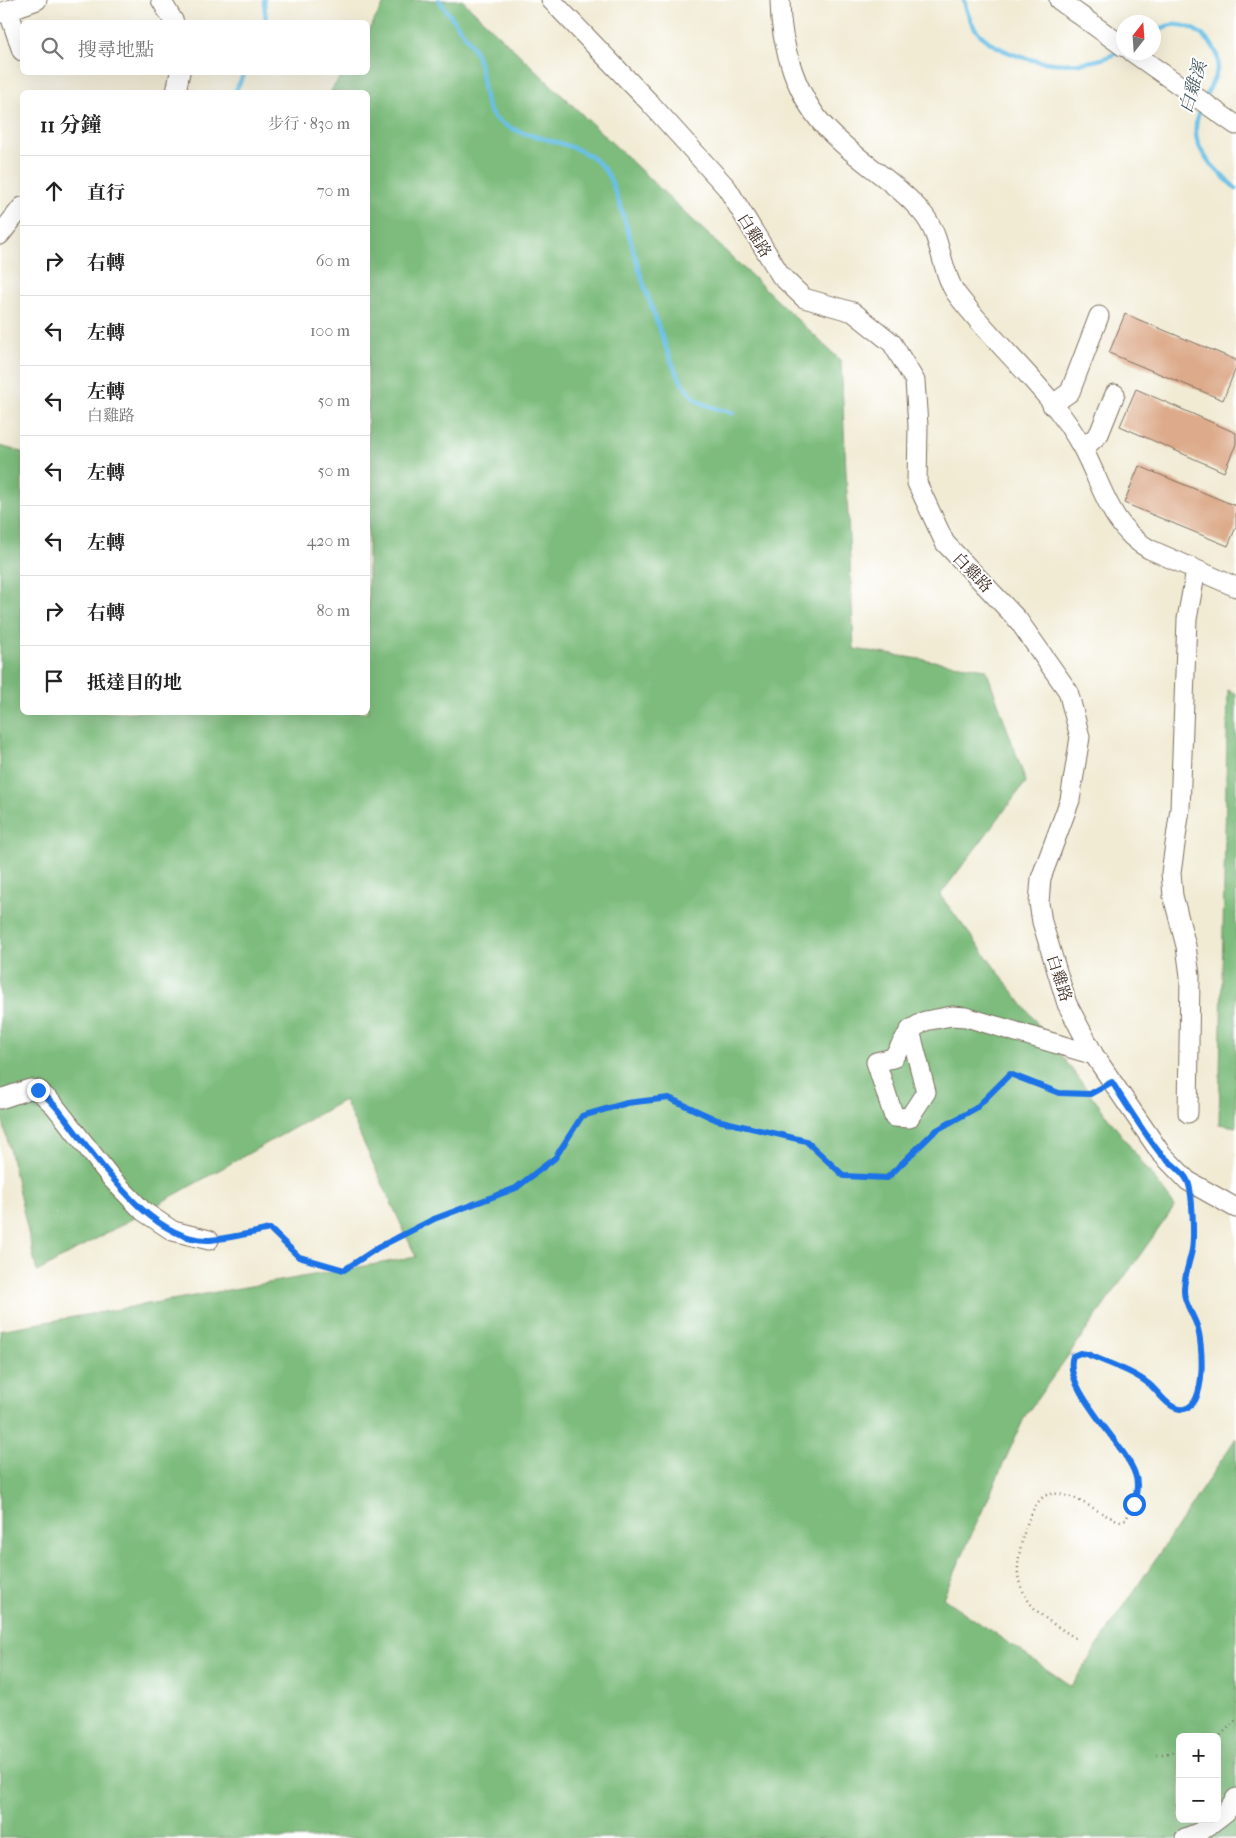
<!DOCTYPE html>
<html lang="zh-TW">
<head>
<meta charset="utf-8">
<style>
  body { margin:0; font-family:"IM FELL French Canon","Noto Serif TC",serif; background:#f6f6f6; color:#222 }
  .controls { position:absolute; right:15px; bottom:15px; display:grid; overflow:hidden; border-radius:8px; box-shadow:0 5px 20px #0002 }
  .controls button { width:45px; height:45px; display:grid; place-items:center; padding:0; border:0; border-bottom:1px solid #e0e0e0; background:#fff; color:#222; font:25px sans-serif }
  .compass { position:absolute; left:1116px; top:15px; width:45px; height:45px; border-radius:50%; background:#fff; box-shadow:0 5px 20px #0002; rotate:17deg }
  .stop { position:absolute; width:15px; height:15px; margin:-11px; border:4px solid #1a73e8; border-radius:50%; background:#fff }
  .stop.end { background:#1a73e8; border-color:#fff; box-shadow:0 1px 5px #0008 }
  .list { margin:0; padding:0; list-style:none }
  h2 { display:flex; justify-content:space-between; align-items:center; height:65px; margin:0; padding:0 20px; font-size:21px }
  h2 small { font-size:16px; font-weight:400; color:#767676 }
  .list li { display:grid; grid-template-columns:32px 1fr auto; gap:15px; align-items:center; box-sizing:border-box; height:70px; padding:0 20px; border-top:1px solid #e0e0e0 }
  .list b { display:block; font-size:19px; white-space:nowrap }
  .list p { margin:0; font-size:16px; white-space:nowrap; color:#767676 }
  .list em { font-size:16px; font-style:normal; color:#767676 }
  .icon { flex:none; width:28px; height:28px; fill:none; stroke:currentColor; stroke-width:2; stroke-linecap:round; stroke-linejoin:round }
  .map { position:relative; flex:none; width:1236px; height:1838px; overflow:hidden }
  .search { position:absolute; background:#fff; box-shadow:0 5px 20px #0002; left:20px; top:20px; width:350px; height:55px; display:flex; align-items:center; gap:12px; box-sizing:border-box; padding:0 18px; border-radius:8px; color:#767676; font-size:19px }
  .panel { position:absolute; background:#fff; box-shadow:0 5px 20px #0002; left:20px; top:90px; width:350px; height:625px; border-radius:8px }
  .map>svg:first-child { display:block }
  .forest { fill:#7dbc7d; stroke:#5c734e; fill-rule:evenodd }
  .lines { fill:none; stroke-linecap:round; stroke-linejoin:round }
  .stream { stroke:#69c0e6; stroke-width:4.5 }
  .building { fill:#ddab8b }
  .minor-casing { stroke:#7b6e5e; stroke-width:21 }
  .path { stroke:#7b6e5e; stroke-width:2.5; stroke-dasharray:1 4; stroke-linecap:butt }
  .minor { stroke:#fff; stroke-width:19 }
  .route { stroke:#1a73e8; stroke-width:6 }
  .labels { text-anchor:middle; stroke-width:4; stroke-linejoin:round; paint-order:stroke }
  .street-label { font-size:16px; fill:#3b2a1e; stroke:#fff }
  .water-label { font-size:18px; font-style:italic; fill:#4b5e64; stroke:#fff }
</style>
</head>
<body>
<div class="map">
<svg width="1236" height="1838" viewBox="0 0 1236 1838">
  <rect width="100%" height="100%" fill="#fff"/>
  <filter id="ink" filterUnits="userSpaceOnUse"><feTurbulence type="fractalNoise" baseFrequency=".02" numOctaves="2"/><feDisplacementMap in="SourceGraphic" scale="10" xChannelSelector="R" yChannelSelector="G"/><feConvolveMatrix kernelMatrix="1 2 1 2 8 2 1 2 1" color-interpolation-filters="sRGB"/></filter>
  <filter id="wash" filterUnits="userSpaceOnUse"><feTurbulence type="fractalNoise" baseFrequency=".0096" numOctaves="4" result="noise"/><feDisplacementMap in="SourceGraphic" scale="20" xChannelSelector="R" yChannelSelector="G"/><feGaussianBlur stdDeviation="1.12" result="paint"/><feColorMatrix in="noise" values="0 0 0 0 0 0 0 0 0 0 0 0 0 0 0 0 0 1.4 0 .05"/><feComposite in="paint" operator="in"/></filter>
  <g filter="url(#wash)">
    <rect width="100%" height="100%" fill="#f1ebd4"/>
    <path class="forest" d="M386,0H462L841,361L854,649L986,669L1026,782L940,895L1175,1206L1025,1416L943,1598L1071,1686L1236,1438V1838H0V1330L416,1257L344,1100L37,1272L0,1108V446L22,452V712H368V92H330L343,73L368,72V31ZM1180,1737H1217V1819H1180Z
      M1228,690L1236,694V1127L1219,1124Z"/>
    <g class="lines">
      <path class="stream" d="M264,0L266,22
        M439,0C453,22 472,38 479,63C484,80 482,109 497,120C529,144 589,137 609,177C621,202 627,229 635,256C643,285 654,314 664,342C671,361 679,384 695,398C705,407 721,409 733,413
        M964,0C967,14 972,28 983,37C1015,65 1084,73 1120,51
        M1154,32C1159,30 1166,25 1172,25C1192,23 1216,41 1218,60C1219,72 1210,87 1205,97
        M235,92L245,72
        M1201,107C1184,145 1211,164 1236,189"/>
    </g>
    <g id="blocks">
      <path class="building" d="M1125,314L1236,360V368L1223,400L1109,353Z
        M1136,389L1236,433V444L1224,472L1120,426Z
        M1139,466L1236,506V527L1228,546L1124,503Z"/>
    </g>
  </g>
  <g filter="url(#ink)">
    <use href="#blocks" fill-opacity="0" stroke="#7b6e5e" stroke-width="1"/>
    <g class="lines">
      <g class="minor-casing">
        <path id="minor" d="M161,0L174,22
          M551,0L649,102L727,188L781,276L804,298L853,312L892,343L915,381L918,426L917,483L945,543L1018,620L1068,691L1080,737L1070,800L1041,878L1039,903L1042,922L1067,1004L1094,1055L1160,1152L1188,1181L1236,1208
          M780,0C780,45 797,100 830,132C859,162 898,183 924,215C942,238 940,268 955,292C995,346 1051,389 1083,449C1102,485 1111,528 1149,549L1236,587
          M1059,0L1124,47
          M8,10L22,51
          M0,13L37,0
          M1132,52L1236,125
          M176,92L180,72
          M0,235L22,207
          M1052,405L1070,392L1099,316
          M1083,449L1099,434L1115,394
          M910,1030L926,1092L909,1118L894,1117L876,1062L893,1058L910,1030L925,1021L952,1016L966,1017L1094,1055
          M0,1099L30,1089L38,1090L54,1105L112,1179L143,1211L173,1231L209,1240
          M1188,1113L1190,976L1186,946L1173,896L1171,873L1180,809L1187,619L1196,570
          M1217,1819L1226,1812L1236,1798
          M1185,1838L1200,1832L1217,1819"/>
      </g>
      <path class="path" d="M225,1237L270,1229L299,1257L344,1270L379,1247L434,1219L516,1188L555,1158L582,1116L627,1103L669,1098L717,1120L806,1141L844,1176L887,1178L935,1131L976,1108L1010,1074C1037,1084 1071,1103 1099,1089
        M1075,1638C1059,1627 1039,1617 1028,1600C1023,1592 1019,1584 1018,1575C1016,1557 1029,1497 1050,1494C1076,1491 1097,1515 1121,1521L1126,1520L1137,1492L1135,1473L1092,1410L1073,1377L1071,1362L1073,1356L1080,1353L1087,1354C1107,1363 1132,1370 1149,1384C1159,1392 1167,1409 1181,1409C1208,1409 1203,1342 1196,1324C1193,1315 1186,1306 1184,1297C1180,1279 1190,1265 1192,1248C1194,1233 1192,1217 1190,1202
        M1217,1739L1236,1720
        M1157,1755L1180,1751"/>
      <use href="#minor" class="minor"/>
    </g>
  </g>
  <g class="lines" filter="url(#ink)">
    <path class="route" d="M38,1090C55,1102 68,1123 81,1139C110,1176 157,1242 210,1240C230,1238 251,1233 270,1229L299,1257L344,1270L379,1247L434,1219L516,1188L555,1158L582,1116L627,1103L669,1098L717,1120L806,1141L844,1176L887,1178L935,1131L976,1108L1010,1074L1059,1093L1090,1094L1112,1082C1127,1106 1142,1130 1159,1152C1167,1161 1184,1171 1188,1182C1193,1194 1194,1237 1192,1250C1189,1264 1184,1276 1184,1291C1184,1303 1193,1314 1197,1326C1203,1343 1207,1405 1184,1409C1169,1411 1159,1392 1149,1384C1131,1370 1107,1363 1087,1354L1080,1353L1073,1356C1061,1387 1125,1444 1135,1474C1139,1484 1136,1494 1134,1504"/>
  </g>
  <g class="labels">
    <g class="street-label">
      <text transform="translate(755 235) rotate(58)" y="6">白雞路</text>
      <text transform="translate(973 572) rotate(46)" y="6">白雞路</text>
      <text transform="translate(1060 978) rotate(72)" y="6">白雞路</text>
    </g>
    <g class="water-label">
      <text transform="translate(1193 87) rotate(-73)" y="6">白雞溪</text>
    </g>
  </g>
</svg>
<div class="controls">
<button>+</button>
<button>−</button>
</div>
<svg class="compass" viewBox="-18 -18 36 36"><path d="M0-13l5 13h-10z" fill="#e53935"/><path d="M0 13l5-13h-10z" fill="#767676"/></svg>
<div class="stop" style="left:1134px;top:1504px"></div>
<div class="stop end" style="left:38px;top:1090px"></div>
<div class="search"><svg class="icon" aria-label="search" viewBox="0 0 24 24"><circle cx="10" cy="10" r="6"/><path d="M15 15l6 6"/></svg>搜尋地點</div>
<section class="panel">
<h2>11 分鐘<small>步行 · 830 m</small></h2>
<ul class="list">
<li><svg class="icon" aria-label="ahead" viewBox="0 0 24 24"><path d="M12 20V5M6 11l6-6 6 6"/></svg><div><b>直行</b></div><em>70 m</em></li>
<li><svg class="icon" aria-label="right" viewBox="0 0 24 24"><path d="M7 20v-9h11M14 6l5 5-5 5"/></svg><div><b>右轉</b></div><em>60 m</em></li>
<li><svg class="icon" aria-label="left" viewBox="0 0 24 24"><path d="M17 20v-9H6M10 6l-5 5 5 5"/></svg><div><b>左轉</b></div><em>100 m</em></li>
<li><svg class="icon" aria-label="left" viewBox="0 0 24 24"><path d="M17 20v-9H6M10 6l-5 5 5 5"/></svg><div><b>左轉</b><p>白雞路</p></div><em>50 m</em></li>
<li><svg class="icon" aria-label="left" viewBox="0 0 24 24"><path d="M17 20v-9H6M10 6l-5 5 5 5"/></svg><div><b>左轉</b></div><em>50 m</em></li>
<li><svg class="icon" aria-label="left" viewBox="0 0 24 24"><path d="M17 20v-9H6M10 6l-5 5 5 5"/></svg><div><b>左轉</b></div><em>420 m</em></li>
<li><svg class="icon" aria-label="right" viewBox="0 0 24 24"><path d="M7 20v-9h11M14 6l5 5-5 5"/></svg><div><b>右轉</b></div><em>80 m</em></li>
<li><svg class="icon" aria-label="arrive" viewBox="0 0 24 24"><path d="M6 21V4h12l-3 4 3 4H6"/></svg><div><b>抵達目的地</b></div></li>
</ul>
</section>
</div>
</body>
</html>
